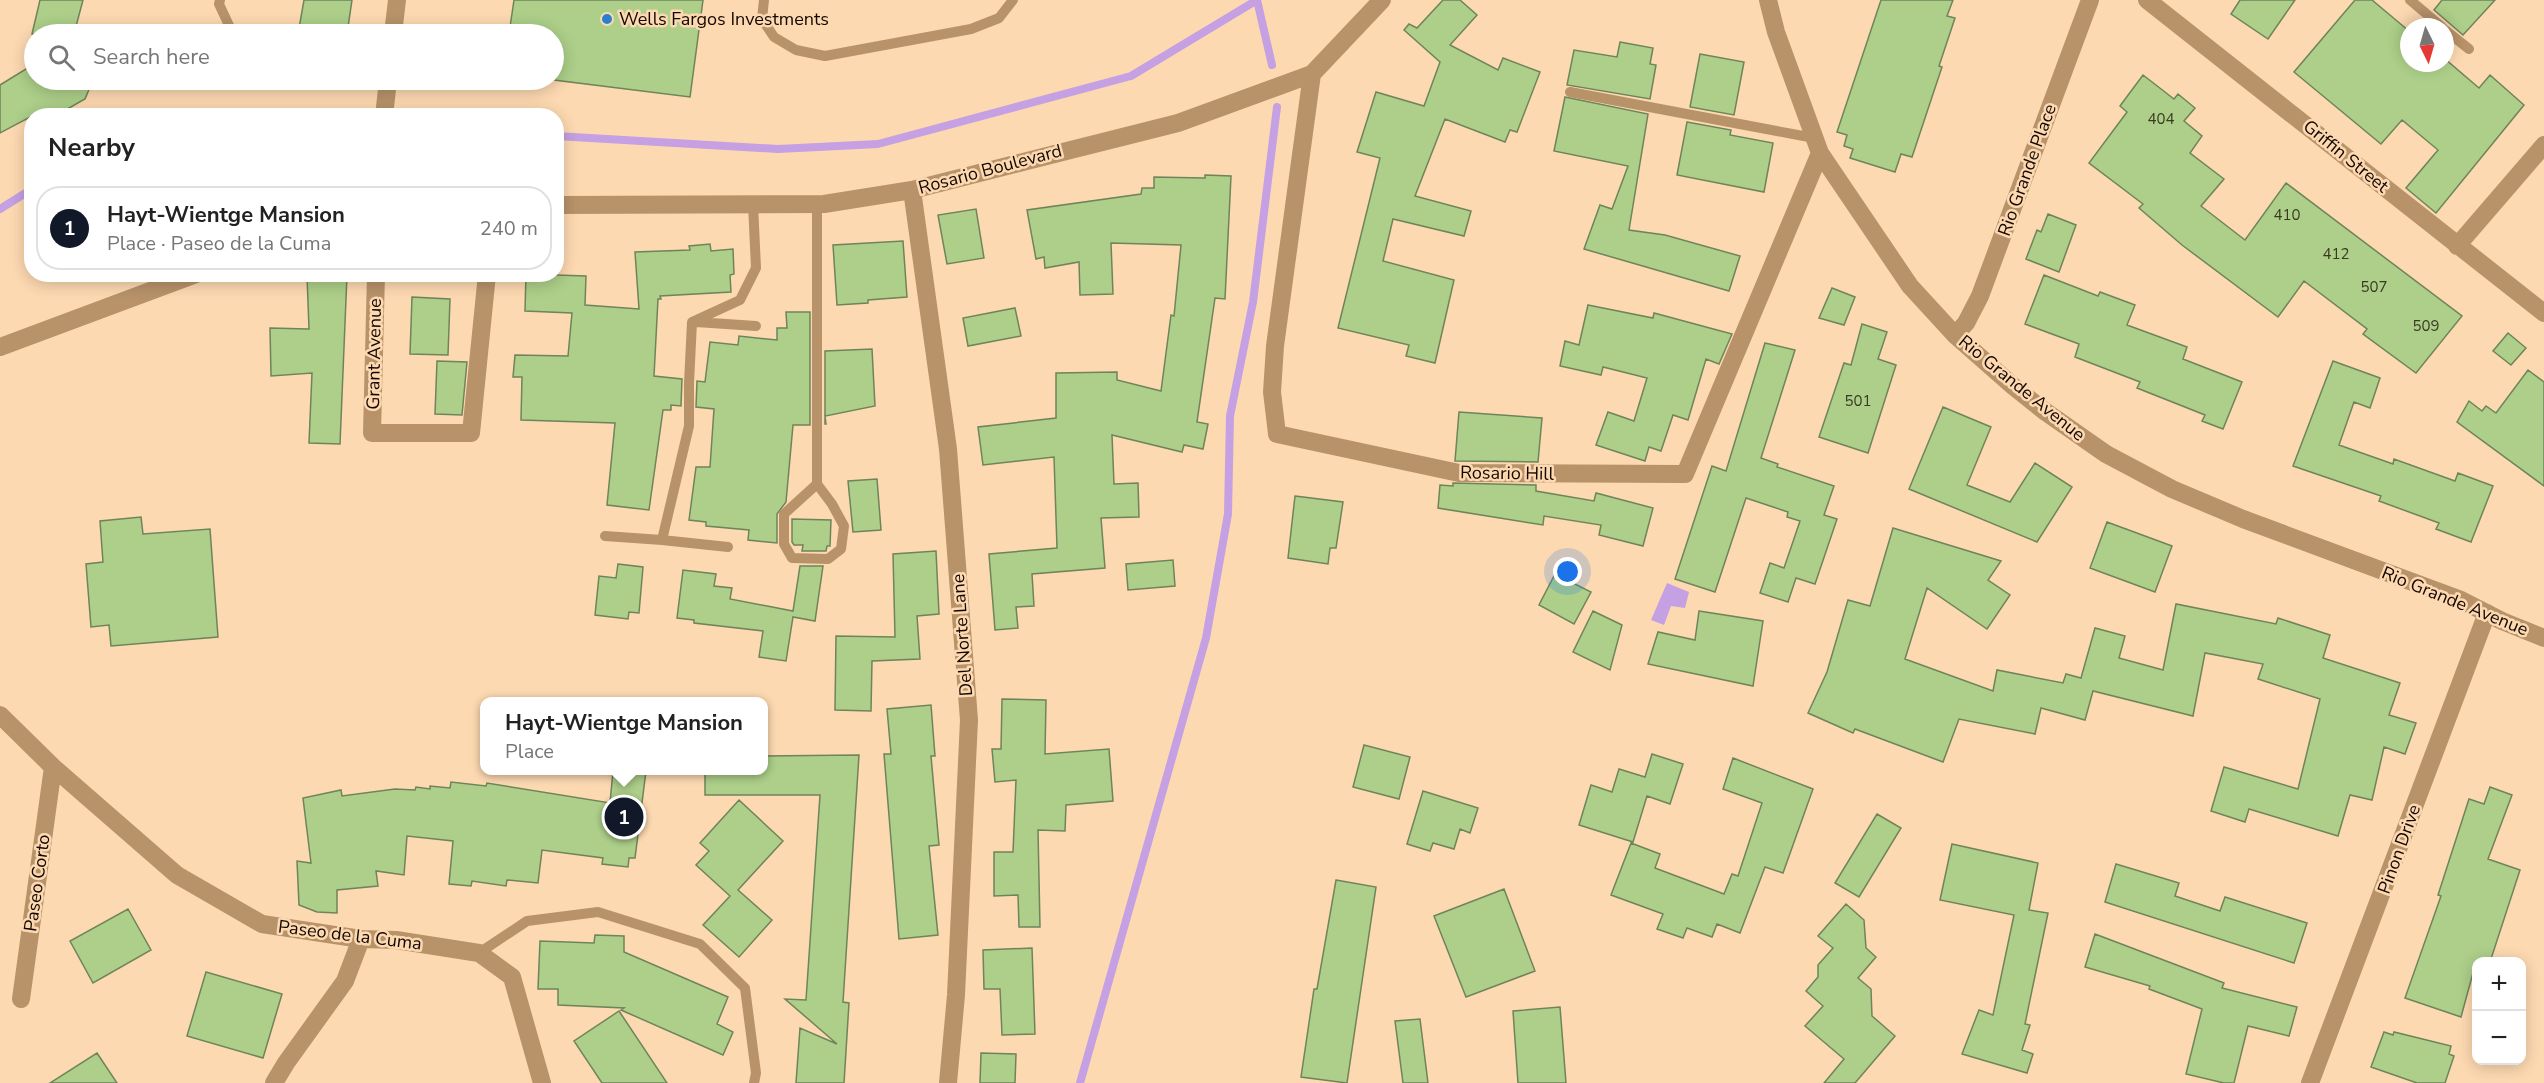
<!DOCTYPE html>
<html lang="en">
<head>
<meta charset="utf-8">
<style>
  body { margin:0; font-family:"Nunito Sans",sans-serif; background:#f2f2f2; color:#222 }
  .controls { position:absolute; right:18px; bottom:18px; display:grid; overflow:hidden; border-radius:12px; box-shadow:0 3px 15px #0003 }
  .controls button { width:54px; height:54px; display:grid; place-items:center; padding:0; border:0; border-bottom:2px solid #e0e0e0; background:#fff; color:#222; font:30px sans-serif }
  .compass { position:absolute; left:2400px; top:18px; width:54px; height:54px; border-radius:50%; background:#fff; box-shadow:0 3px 15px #0003; rotate:175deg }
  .you { position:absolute; left:1568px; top:572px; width:21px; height:21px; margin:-15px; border:4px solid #fff; border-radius:50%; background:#1a73e8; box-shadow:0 0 0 9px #1a73e833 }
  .badge { display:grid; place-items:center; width:39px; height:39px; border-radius:50%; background:#111827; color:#fff; font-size:20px; font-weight:700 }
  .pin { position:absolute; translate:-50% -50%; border:3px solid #fff; box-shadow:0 2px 6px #0006 }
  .popup { position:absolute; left:480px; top:697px; width:288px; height:78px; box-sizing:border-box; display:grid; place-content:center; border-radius:12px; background:#fff; filter:drop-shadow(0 2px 4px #0005); font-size:20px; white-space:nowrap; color:#767676 }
  .popup b { font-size:22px; color:#222 }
  .popup::after { content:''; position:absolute; left:50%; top:100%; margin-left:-12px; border:12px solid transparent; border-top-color:#fff }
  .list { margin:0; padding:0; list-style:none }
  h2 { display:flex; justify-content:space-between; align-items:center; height:78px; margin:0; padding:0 24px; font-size:26px }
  h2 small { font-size:20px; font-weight:400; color:#767676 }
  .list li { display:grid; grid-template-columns:39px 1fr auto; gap:18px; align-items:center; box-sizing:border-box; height:84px; margin:0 12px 12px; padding:0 12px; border:2px solid #e0e0e0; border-radius:24px }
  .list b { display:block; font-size:22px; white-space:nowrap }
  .list p { margin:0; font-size:20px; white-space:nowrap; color:#767676 }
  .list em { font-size:20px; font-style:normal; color:#767676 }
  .icon { flex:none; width:33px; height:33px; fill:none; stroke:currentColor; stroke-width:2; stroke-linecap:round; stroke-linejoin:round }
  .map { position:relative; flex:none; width:2544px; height:1083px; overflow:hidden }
  .search { position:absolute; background:#fff; box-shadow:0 3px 15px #0003; left:24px; top:24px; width:540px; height:66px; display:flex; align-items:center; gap:15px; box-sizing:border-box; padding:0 21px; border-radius:33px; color:#767676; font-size:22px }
  .panel { position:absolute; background:#fff; box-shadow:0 3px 15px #0003; left:24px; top:108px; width:540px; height:174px; border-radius:24px }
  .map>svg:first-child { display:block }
  .water { fill:#c5a0e2 }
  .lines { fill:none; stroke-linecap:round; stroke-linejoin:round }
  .stream { stroke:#c5a0e2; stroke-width:8 }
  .building { fill:#adcf89; stroke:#6f845a; stroke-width:1.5 }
  .lane { stroke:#b8936a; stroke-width:10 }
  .street { stroke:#b8936a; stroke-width:18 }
  .poi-dot { fill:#2880ce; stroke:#fdd9b1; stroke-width:2 }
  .labels { text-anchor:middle; stroke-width:5; stroke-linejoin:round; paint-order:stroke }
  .number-label { font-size:15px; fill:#3a3a22 }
  .poi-label { font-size:18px; fill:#140800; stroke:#fdd9b1; text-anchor:start }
  .street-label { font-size:18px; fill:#140800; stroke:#fdd9b1 }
</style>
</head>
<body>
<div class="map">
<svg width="2544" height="1083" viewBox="0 0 2544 1083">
  <rect width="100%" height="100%" fill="#fdd9b1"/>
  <path class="water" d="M1667,583L1689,592L1685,608L1671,606L1664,625L1651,620Z"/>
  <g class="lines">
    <path class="stream" d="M1257,0L1272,65
      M556,136L778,149L878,144L1131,76L1257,0
      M0,209L32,189
      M1080,1083L1206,638L1228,514L1230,416L1253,302L1277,107"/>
  </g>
  <path class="building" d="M40,0H83L74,34H32Z
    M304,0H352L347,34H298Z
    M514,0H703L690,97L554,80V34H509Z
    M1443,0H1460L1477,15L1450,45L1498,70L1503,58L1540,72L1517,132L1510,130L1505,142L1445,119L1415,196L1471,211L1464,236L1393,219L1383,261L1454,280L1435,363L1406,356L1409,345L1338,328L1380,158L1357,152L1376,92L1424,106L1440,62L1404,30L1409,24L1417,28Z
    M1881,0H1953L1947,16L1955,18L1939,66L1942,67L1912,157L1901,154L1895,172L1850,158L1853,149L1844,146L1847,135L1837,132Z
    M2240,0H2295L2268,39L2231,14Z
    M2355,0H2372L2409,31V63H2445V59L2479,88L2490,75L2524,105L2436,213L2406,188L2438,150L2402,120L2381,144L2294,72Z
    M2442,0H2495L2463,35L2434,10Z
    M1620,42L1653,48L1650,64L1656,65L1650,99L1567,85L1574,50L1617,57Z
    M1700,54L1744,62L1734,115L1690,107Z
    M34,64V80H93L85,99L55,116H32L0,133V85Z
    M2143,75L2174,99L2178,94L2195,108L2184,121L2202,136L2190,153L2224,179L2201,206L2245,240L2286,183L2462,316L2416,373L2363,334L2367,329L2304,281L2278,317L2182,245L2139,208L2143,204L2089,163L2127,112L2120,106Z
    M1565,97L1648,114L1629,230L1665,235L1740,256L1729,291L1584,249L1600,205L1612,209L1628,166L1554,151Z
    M1687,122L1731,130L1730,135L1773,143L1764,192L1677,175Z
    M1205,175L1231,176L1225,299L1215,298L1197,422L1208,424L1203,449L1184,445L1182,452L1112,435L1114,484L1138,483L1139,517L1101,518L1105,568L1032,574L1034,606L1016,607L1018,628L995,630L989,554L1057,548L1054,457L983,465L978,427L1056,418V373L1117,372V380L1161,391L1171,315L1174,316L1181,245L1111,243L1113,294L1080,295L1079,262L1045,268L1044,257L1036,259L1027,210L1141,194L1142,188H1154V177L1205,178Z
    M976,209L984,258L947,264L938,215Z
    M2048,214L2076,225L2059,272L2026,259L2037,230L2041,232Z
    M903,241L907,297L868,300V303L837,305L833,245Z
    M710,244L711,251L733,249L734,274L730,275L731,292L660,296L661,299H658L654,376L682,379L681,406L671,405V410H663L649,510L607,505L615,423L521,420L522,377H513L515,355L568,356L572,313L525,311L526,274L586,276L585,305L639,309L635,252L690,250L689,246Z
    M347,275L340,444L309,443L312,373L271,376L270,328L309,329L307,276Z
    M2044,275L2098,296L2100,292L2135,305L2127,325L2187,347L2183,359L2242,382L2223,429L2202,421L2205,415L2137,388L2140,382L2075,357L2079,344L2025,324Z
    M1832,288L1855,297L1844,325L1819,318Z
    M412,297L450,299L448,355L410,354Z
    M1588,305L1653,318L1654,313L1732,334L1719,364L1706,359L1688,420L1673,415L1661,451L1649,447L1645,461L1596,445L1608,412L1634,421L1647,378L1603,367L1601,375L1560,366L1565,341L1579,345Z
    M1015,308L1021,336L968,346L963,318Z
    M786,312H810V425H793L786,502L777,514V543L748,540L749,530L706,526V522L689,520L696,467H710L714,409L696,407L697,381L705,382L710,342L738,345L739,336L777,340V328H787Z
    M1862,324L1887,332L1878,359L1896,365L1868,453L1819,437L1844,363L1851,365Z
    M2508,333L2526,348L2511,365L2493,351Z
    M1765,343L1795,350L1761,458L1778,464L1777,467L1834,486L1824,515L1837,519L1815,584L1796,578L1788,602L1760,593L1770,563L1784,568L1800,521L1787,517L1788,512L1746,498L1715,592L1675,579L1712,466L1726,471Z
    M872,349L875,406L825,416L826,424H825V351Z
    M437,361L467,362L462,415L435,414Z
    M2333,361L2380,378L2370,408L2354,402L2339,445L2393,464L2394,459L2455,481L2458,473L2493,486L2471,542L2436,529L2439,523L2379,501L2381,496L2293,466Z
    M2528,370L2544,382V486L2457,422L2469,401L2482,411L2486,406L2496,413Z
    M1943,407L1991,427L1967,485L2010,502L2035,463L2072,487L2037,542L1909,489Z
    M1459,412L1542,418L1538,462L1455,461Z
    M877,479L881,530L853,532L848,481Z
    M1453,483L1536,485V491L1594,501L1596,493L1653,508L1643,546L1599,535L1601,525L1544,516L1543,525L1438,508L1440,485L1453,486Z
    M1295,496L1343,502L1336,548H1330L1328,564L1288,558Z
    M141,517L143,534L210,529L218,637L111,646L109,625L91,627L86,564L103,562L100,521Z
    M792,519L831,520L830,546H827L826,551H802L803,545H794L792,542Z
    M2107,522L2172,546L2155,592L2090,568Z
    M1893,528L2001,561L1988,580L2010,595L1987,629L1927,588L1905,659L1993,691L1997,670L2063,683L2066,674L2081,678L2095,628L2125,636L2119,658L2163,670L2176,604L2276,624L2278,618L2330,635L2323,658L2400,683L2389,715L2416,723L2405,754L2384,747L2372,800L2350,795L2338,836L2249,809L2245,822L2211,811L2224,767L2298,789L2320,699L2258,679L2263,664L2205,653L2193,716L2093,691L2085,720L2041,708L2035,734L1959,719L1943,762L1855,729L1853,733L1808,713L1827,672L1848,600L1870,606Z
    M936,551L939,614L917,616L920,659L872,661L871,711L835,710L836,636L895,637L893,554Z
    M1173,560L1175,586L1128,590L1126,564Z
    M618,564L643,567L639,613L629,612L628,619L595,615L599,576L616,578Z
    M800,566H823L815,621L793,617L786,661L759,657L763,631L694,623V620L677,618L683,570L716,574L714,586L732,588L730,599L793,611Z
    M1555,574L1591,592L1574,624L1539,605Z
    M1593,611L1622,625L1610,670L1573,652Z
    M1699,611L1763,621L1753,686L1648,664L1658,632L1695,640Z
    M1002,699L1046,700L1045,754L1109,749L1113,801L1066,805L1065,831L1038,830L1040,927H1019L1018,895L994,896V852H1013L1016,780L995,782L992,749H1001Z
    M931,705L935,756H931L939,845L929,846L938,935L899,939L884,754H891L887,709Z
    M1364,745L1410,757L1399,799L1353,787Z
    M1652,754L1683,764L1670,804L1647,796L1633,842L1579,825L1591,785L1612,792L1619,769L1645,777Z
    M859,755L843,1002L849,1003L844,1083H796L800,1028L837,1044L785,999L806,1000L820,795H705V771H764V756Z
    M1733,758L1813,789L1783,873L1765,867L1740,933L1717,924L1712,937L1687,928L1683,938L1657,929L1663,914L1611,895L1631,843L1660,854L1655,868L1724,894L1732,874L1738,876L1762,803L1723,789Z
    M613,771H646L635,858H629L628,867L602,864L603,858L542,850L538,883L507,880L506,886L472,881L471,886L449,884L453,841L407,836L404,875L376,871L378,886L337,890V913L317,912L299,905L297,861L311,863L303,798L341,790L342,796L395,789L415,790L416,787L430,789V786L450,788L451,782L486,786L487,783L610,803Z
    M2490,787L2512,795L2488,859L2520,870L2490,962H2476L2461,1017L2405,998L2441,896L2438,895L2469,799L2484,804Z
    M1423,791L1478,808L1470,833L1460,829L1454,849L1433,843L1430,851L1407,844Z
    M739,800L783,841L738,890L772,920L739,957L703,925L730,896L696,865L709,851L700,843Z
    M1877,814L1901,828L1859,897L1835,883Z
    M1952,844L2038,863L2029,910L2048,913L2025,1024L2030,1025L2022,1050L2033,1054L2027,1073L1962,1054L1979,1010L1993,1015L2014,915L1940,900Z
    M2116,864L2179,883L2175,896L2220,911L2225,897L2307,923L2294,963L2105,902Z
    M1336,880L1376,887L1347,1083L1301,1077L1314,989H1317Z
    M1504,889L1535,971L1466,997L1434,916Z
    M1846,904L1864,920L1866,948L1876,957L1858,978L1871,989L1872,1016L1895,1036L1855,1083H1824L1844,1059L1805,1026L1823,1006L1806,991L1818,977V965L1833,948L1818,936Z
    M128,909L151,950L93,983L70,941Z
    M2095,934L2224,983L2222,988L2297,1007L2289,1036L2248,1026L2234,1083H2224L2186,1074L2202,1009L2149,989L2150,986L2085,967Z
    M595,935L624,936V952L728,997L717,1024L733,1032L723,1055L621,1010L624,1008L558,1005V989H538L540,941L594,943Z
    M1032,948L1035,1034L1002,1035L1000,989H984L983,950Z
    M206,972L282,994L263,1058L187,1036Z
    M1560,1007L1566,1083H1518L1513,1011Z
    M619,1011L667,1083H602L574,1041Z
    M1420,1019L1428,1083H1403L1395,1021Z
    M2384,1032L2393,1035L2394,1032L2451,1046L2449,1054L2454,1056L2445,1083H2417L2371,1067Z
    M97,1053L117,1083H50Z
    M981,1053L1016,1054L1015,1083H980Z"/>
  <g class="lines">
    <path class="lane" d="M220,0L219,4L233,34
      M764,0L762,19L774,37L796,50L825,56L971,29L999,18L1013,0
      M2410,0L2442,27
      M2445,30L2469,49
      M1570,92L1814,138
      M696,322L756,326
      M817,484L784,514V544L792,558L828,559L841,549L844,526L832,504L817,484V204
      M605,536L662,540L689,426V383L692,322L740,300L756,268L753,204
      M662,540L728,547
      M479,953L527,921L598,912L700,944L745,988L756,1073L754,1083"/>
    <path class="street" d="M1768,0L1776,32L1820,153L1910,286L1955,335L2013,386L2043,410L2106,454L2172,489L2243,519L2461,600L2502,621L2544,638
      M2147,0L2544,313
      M393,34L397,0
      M1312,74L1275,346L1272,392L1277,434L1459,473L1685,474L1820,153
      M384,116L388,80
      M912,190L948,449L969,720L956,995L948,1083
      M556,205L824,204L912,190L1178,123L1312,74L1382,0
      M2457,246L2544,145
      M376,274L372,433H471L487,274
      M1955,335L1966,323L1980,296L2090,0
      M0,347L196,274
      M0,715L53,767L177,875L262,924L361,939L396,940L479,953L512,977L542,1083
      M21,999L53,767
      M274,1083L286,1063L345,981L361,939
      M2310,1083L2487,613"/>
  </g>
  <circle class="poi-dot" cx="607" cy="19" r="6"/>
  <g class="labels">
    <g class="number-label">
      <text x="2161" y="124">404</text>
      <text x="2287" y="220">410</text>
      <text x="2336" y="259">412</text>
      <text x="2374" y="292">507</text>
      <text x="2426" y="331">509</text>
      <text x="1858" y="406">501</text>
    </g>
    <g class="poi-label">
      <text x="619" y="25">Wells Fargos Investments</text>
    </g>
    <g class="street-label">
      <text transform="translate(2346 156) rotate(39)" y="6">Griffin Street</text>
      <text transform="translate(990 169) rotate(-15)" y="6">Rosario Boulevard</text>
      <text transform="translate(2027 170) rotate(-70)" y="6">Rio Grande Place</text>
      <text transform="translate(374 354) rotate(-89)" y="6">Grant Avenue</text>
      <text transform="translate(2022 388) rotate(39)" y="6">Rio Grande Avenue</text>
      <text transform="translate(1507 473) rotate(1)" y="6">Rosario Hill</text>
      <text transform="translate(2455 601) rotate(22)" y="6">Rio Grande Avenue</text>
      <text transform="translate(962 635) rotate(-94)" y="6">Del Norte Lane</text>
      <text transform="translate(2399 849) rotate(-70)" y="6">Pinon Drive</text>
      <text transform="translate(37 883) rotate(-82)" y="6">Paseo Corto</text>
      <text transform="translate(350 935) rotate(7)" y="6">Paseo de la Cuma</text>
    </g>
  </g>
</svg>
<div class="controls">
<button>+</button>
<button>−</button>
</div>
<svg class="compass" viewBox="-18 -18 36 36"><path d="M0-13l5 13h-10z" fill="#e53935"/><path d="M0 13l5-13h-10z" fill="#767676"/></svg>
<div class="you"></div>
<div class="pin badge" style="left:624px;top:817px">1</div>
<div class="popup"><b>Hayt-Wientge Mansion</b>Place</div>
<div class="search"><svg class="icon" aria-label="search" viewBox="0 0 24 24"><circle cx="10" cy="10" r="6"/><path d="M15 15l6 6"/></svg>Search here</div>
<section class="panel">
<h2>Nearby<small></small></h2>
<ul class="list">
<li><span class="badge">1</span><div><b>Hayt-Wientge Mansion</b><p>Place · Paseo de la Cuma</p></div><em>240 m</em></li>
</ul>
</section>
</div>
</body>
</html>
